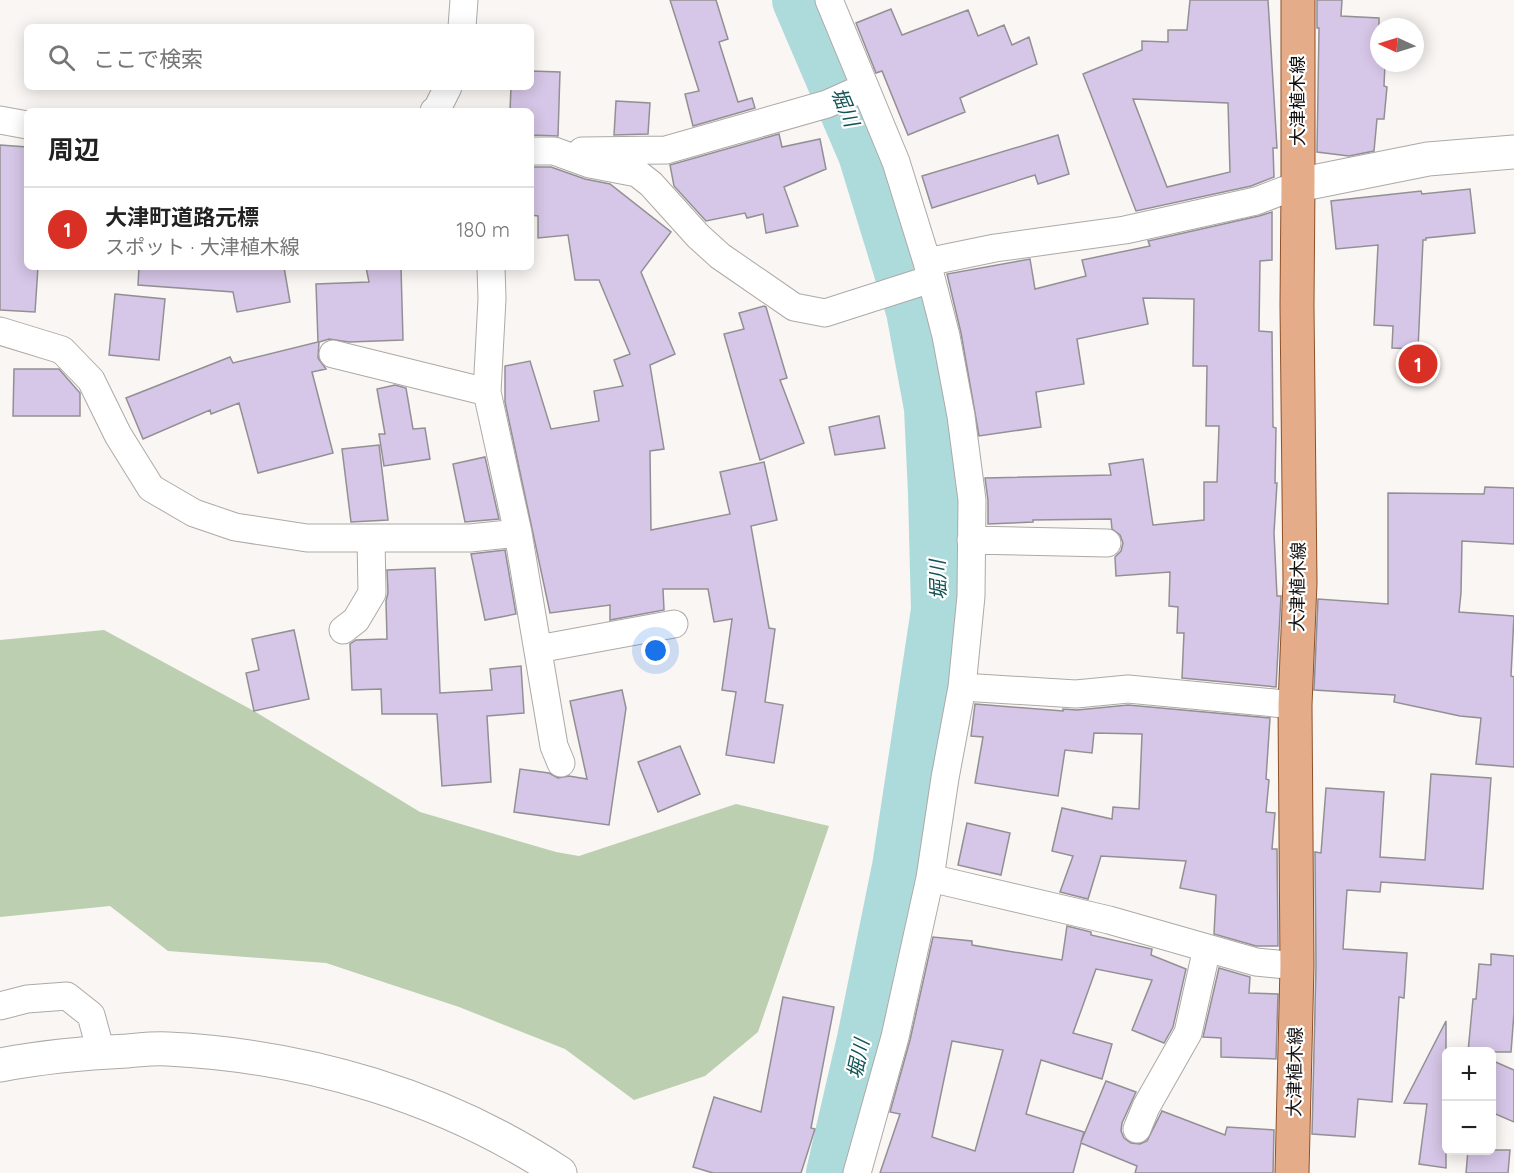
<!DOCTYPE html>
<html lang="ja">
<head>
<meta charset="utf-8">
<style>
  body { margin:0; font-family:Quicksand,"Noto Sans JP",sans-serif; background:#f6f6f6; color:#222 }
  .controls { position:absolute; right:18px; bottom:18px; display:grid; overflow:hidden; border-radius:9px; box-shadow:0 3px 15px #0003 }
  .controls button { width:54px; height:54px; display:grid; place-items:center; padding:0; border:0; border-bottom:2px solid #e0e0e0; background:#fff; color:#222; font:30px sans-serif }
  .compass { position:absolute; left:1370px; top:18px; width:54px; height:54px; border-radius:50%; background:#fff; box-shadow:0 3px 15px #0003; rotate:274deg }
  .you { position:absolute; left:656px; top:651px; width:21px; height:21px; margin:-15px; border:4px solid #fff; border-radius:50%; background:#1a73e8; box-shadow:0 0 0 9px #1a73e833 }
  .badge { display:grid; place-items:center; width:39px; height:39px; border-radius:50%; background:#d93025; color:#fff; font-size:20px; font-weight:700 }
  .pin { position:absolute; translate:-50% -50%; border:3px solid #fff; box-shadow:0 2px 6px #0006 }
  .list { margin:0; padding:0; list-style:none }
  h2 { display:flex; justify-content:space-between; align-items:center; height:78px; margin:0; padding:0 24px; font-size:26px }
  h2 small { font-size:20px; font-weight:400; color:#767676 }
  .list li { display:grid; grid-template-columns:39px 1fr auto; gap:18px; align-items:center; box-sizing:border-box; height:84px; padding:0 24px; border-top:2px solid #e0e0e0 }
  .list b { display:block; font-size:22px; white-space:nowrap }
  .list p { margin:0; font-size:20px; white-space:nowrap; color:#767676 }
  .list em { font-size:20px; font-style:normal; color:#767676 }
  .icon { flex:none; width:33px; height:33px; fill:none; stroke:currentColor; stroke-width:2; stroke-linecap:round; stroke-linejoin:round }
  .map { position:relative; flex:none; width:1514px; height:1173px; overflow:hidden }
  .search { position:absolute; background:#fff; box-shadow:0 3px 15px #0003; left:24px; top:24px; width:510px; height:66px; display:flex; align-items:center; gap:15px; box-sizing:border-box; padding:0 21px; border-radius:9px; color:#767676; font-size:22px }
  .panel { position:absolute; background:#fff; box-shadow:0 3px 15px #0003; left:24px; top:108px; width:510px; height:162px; border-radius:9px }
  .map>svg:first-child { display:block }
  .green { fill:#bccfb0 }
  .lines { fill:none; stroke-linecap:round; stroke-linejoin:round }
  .river { stroke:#addbdc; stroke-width:54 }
  .building { fill:#d6c6e7; stroke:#929094; stroke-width:1.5; fill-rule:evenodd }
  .minor-casing { stroke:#ada9a6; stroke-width:29 }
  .tertiary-casing { stroke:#ada9a6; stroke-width:35 }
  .primary-casing { stroke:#8e5129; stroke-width:35 }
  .minor { stroke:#fff; stroke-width:27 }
  .tertiary { stroke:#fff; stroke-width:33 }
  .primary { stroke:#e4ac88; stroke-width:33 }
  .labels { text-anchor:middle; stroke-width:4.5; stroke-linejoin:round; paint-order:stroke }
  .street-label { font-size:18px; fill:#100f0e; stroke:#fff }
  .water-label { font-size:20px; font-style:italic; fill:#135355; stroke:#fff }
</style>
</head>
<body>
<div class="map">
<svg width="1514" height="1173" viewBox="0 0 1514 1173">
  <rect width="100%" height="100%" fill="#faf6f3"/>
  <path class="green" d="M104,630L254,711L420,812L556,852L579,856L736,804L829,826L758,1032L705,1076L634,1100L565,1049L459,1007L326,963L168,951L110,906L0,917V640Z"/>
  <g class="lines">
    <path class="river" d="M799,0L865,154L913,311L931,408L935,493L938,610L899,867L864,1039L833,1173"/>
  </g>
  <path class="building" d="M670,0H716L728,39L719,42L738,102L752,98L755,108L693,126L685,94L699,91Z
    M1190,0H1268L1277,148H1273L1274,177L1251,186L1136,211L1083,74L1142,50V41L1168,42V30H1187ZM1133,99L1228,103L1230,172L1167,187Z
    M1317,0H1342L1341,16L1379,18V63H1385L1384,86L1387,87L1384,119H1377L1374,151L1349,156L1317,152L1319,28H1317Z
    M891,9L902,35L968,10L978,36L1004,25L1012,45L1029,37L1037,64L960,98L965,112L908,135L882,71L876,73L856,23Z
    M531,71L560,72L558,136L531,135V111H510L511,87H531Z
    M616,101L650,103L648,134L614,135Z
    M779,134L782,147L820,139L826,169L784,187L798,226L766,233L763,214L747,218L745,213L706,221L674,186L670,165Z
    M1058,135L1069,174L1038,184L1035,175L932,208L922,176Z
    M0,145L27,147V267H38L35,312L0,310Z
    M531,167H551L585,179L610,184L671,232L641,272L675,354L650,365L664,449L650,451L651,530L730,514L720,472L764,462L777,520L751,526L769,628L775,629L765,702L783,705L774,763L726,755L736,692L722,690L732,619L714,622L708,589H663L664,610L610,620V605L550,613L505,402V366L530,361L551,429L599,421L594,391L623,386L614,360L630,354L599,280H575L568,235L538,238V216L531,215Z
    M1470,189L1475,233L1426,238V240H1423L1418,349L1392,348L1393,326L1374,325L1378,245L1336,249L1331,201L1421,191L1422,194Z
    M1272,212V260L1260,261L1259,331L1272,332L1273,427L1276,428L1275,483H1277L1274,533L1277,596H1281L1276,687L1182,678L1184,633H1177L1178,607L1169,606L1170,572L1116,576L1115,557L1121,551L1123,543L1120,535L1112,529L1111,519L1033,520V522L988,524V500L985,478L1111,475L1109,464L1143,459L1153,525L1204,520V482H1217L1219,426H1206L1207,366H1193L1194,299L1143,298L1148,324L1077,339L1084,384L1036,392L1041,427L979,436L961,333L947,274L1030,259L1035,289L1086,276L1082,260L1150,246L1148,241L1259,216Z
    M139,267H284L290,302L237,312L233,292L138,285Z
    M366,267H401L403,340L349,342L329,339L319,342L318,358L326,369L312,372L333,453L258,473L239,403L211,414L210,410L143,439L126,398L230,357L233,363L318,342L316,284L369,282Z
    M115,294L165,299L159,360L109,355Z
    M764,306L766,307L787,378L780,380L804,443L760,460L724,334L744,329L739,313Z
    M14,369H59L80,393V416H13Z
    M395,385L406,388L413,429L425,428L430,459L384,466L379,434H385L377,389Z
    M879,416L885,448L835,455L829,427Z
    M379,445L388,520L351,522L342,449Z
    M485,457L499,519L465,522L453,464Z
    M1485,487L1514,488V544L1462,541L1461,593L1459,612L1514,616L1511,676L1514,677V767L1476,764L1481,718L1460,716L1394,702L1395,695L1314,690L1318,599L1388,604V493L1484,494Z
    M505,550L516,614L485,620L471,554Z
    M435,568L440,693L492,690L490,669L521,666L524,713L487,716L491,782L442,786L437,714H382L381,689L352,690L350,644L356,640L387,639L386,601L388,593L387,570Z
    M294,630L309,699L254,711L246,673L259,670L252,639Z
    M622,690L626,708L609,825L514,812L520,769L549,773L558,778L569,776L587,779L570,701Z
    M975,704L1063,711V709L1077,710L1128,705L1270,718L1266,779L1269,780L1266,812L1275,813L1272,849H1277L1278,946H1256L1214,934L1216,895L1180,888L1186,861L1101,856L1088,899L1060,892L1073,856L1052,851L1062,808L1112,819L1113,807L1139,809L1142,734L1094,733L1092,753L1065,750L1058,796L975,783L983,737L971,736Z
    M680,746L700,794L658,812L638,762Z
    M1431,774L1491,778L1483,889L1381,882L1380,892L1347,890L1343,949L1407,953L1404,998L1399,997L1392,1102L1358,1099L1355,1137L1312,1134L1316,966L1315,852L1321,853L1326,788L1384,792L1380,857L1425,860Z
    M967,823L1010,833L1001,875L958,865Z
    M1067,926L1091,932V935L1152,949L1151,955L1186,969L1173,1027L1164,1043L1132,1030L1152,980L1096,969L1073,1033L1112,1044L1102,1079L1041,1060L1026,1114L1084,1132L1081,1142L1106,1081L1136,1092L1122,1123L1121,1131L1124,1138L1131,1143L1140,1144L1147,1141L1162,1111L1225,1135L1227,1127L1274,1130L1273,1173H1135L1137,1166L1081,1143L1073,1173H880L900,1114L890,1112L910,1040L933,937L972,941V945L1062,960ZM952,1041L1003,1050L975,1151L932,1137Z
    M1491,954L1514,956V1013L1511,1052H1468L1473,999H1476L1479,964L1491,965Z
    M1219,968L1250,977L1249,993L1278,994L1276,1059L1221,1057V1038L1203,1037Z
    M783,997L834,1007L811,1128L815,1129L801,1173H713L693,1167L714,1097L761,1112Z
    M1446,1021V1168L1419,1164L1427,1104L1404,1103Z
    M1491,1060L1514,1070V1122L1491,1112Z
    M1468,1150H1510L1508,1173H1466Z"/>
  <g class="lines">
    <g class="minor-casing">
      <path id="minor" d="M829,0L896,162L927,262L946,336L961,416L972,500L971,596L962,687L945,778L930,878L1109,920L1256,962L1297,966
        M462,27L464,0
        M434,111L437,109L448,87
        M0,120L27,125
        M531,151H554L590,164L637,173L651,184L698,236L720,256L794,307L825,313L931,279
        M582,151L666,150L827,104L865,87
        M927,262L995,248L1125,230L1256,201L1298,185
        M491,267L492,299L487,392L518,533L554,746L561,763
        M0,331L62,350L91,380L118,435L151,488L194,513L235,527L307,538H470L518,533
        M333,354L487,392
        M971,540L1107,543
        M343,630L356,620L372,593L371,538
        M538,649L674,624
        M962,687L1076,694L1128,689L1295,705
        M0,1006L27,999L67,996L91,1015L101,1052
        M1137,1129L1146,1107L1188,1033L1207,948
        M857,1173L895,1037L930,878"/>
    </g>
    <g class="tertiary-casing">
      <path id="tertiary" d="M1298,185L1428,159L1514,152
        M0,1065C42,1057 84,1053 127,1051C140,1050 154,1048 168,1049C307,1056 444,1096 560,1173"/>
    </g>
    <g class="primary-casing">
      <path id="primary" d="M1292,1173L1297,966L1295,705L1300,583L1297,306L1298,185V0"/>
    </g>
    <use href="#minor" class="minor"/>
    <use href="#tertiary" class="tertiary"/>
    <use href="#primary" class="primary"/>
  </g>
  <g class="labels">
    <g class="street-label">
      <text transform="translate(1298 101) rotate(-90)" y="6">大津植木線</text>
      <text transform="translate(1298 587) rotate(-89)" y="6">大津植木線</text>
      <text transform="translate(1295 1072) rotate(-89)" y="6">大津植木線</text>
    </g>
    <g class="water-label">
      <text transform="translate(845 107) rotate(67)" y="7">堀川</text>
      <text transform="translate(938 580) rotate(-92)" y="7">堀川</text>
      <text transform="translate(858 1059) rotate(-78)" y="7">堀川</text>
    </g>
  </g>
</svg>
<div class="controls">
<button>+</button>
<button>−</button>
</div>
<svg class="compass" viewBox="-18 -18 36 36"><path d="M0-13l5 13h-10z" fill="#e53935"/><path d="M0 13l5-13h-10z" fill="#767676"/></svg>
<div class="you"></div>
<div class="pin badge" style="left:1418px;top:364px">1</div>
<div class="search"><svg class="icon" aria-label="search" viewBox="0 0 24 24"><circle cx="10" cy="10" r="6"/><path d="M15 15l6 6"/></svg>ここで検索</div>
<section class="panel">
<h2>周辺<small></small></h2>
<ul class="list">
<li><span class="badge">1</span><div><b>大津町道路元標</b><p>スポット · 大津植木線</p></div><em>180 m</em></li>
</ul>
</section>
</div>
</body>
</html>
